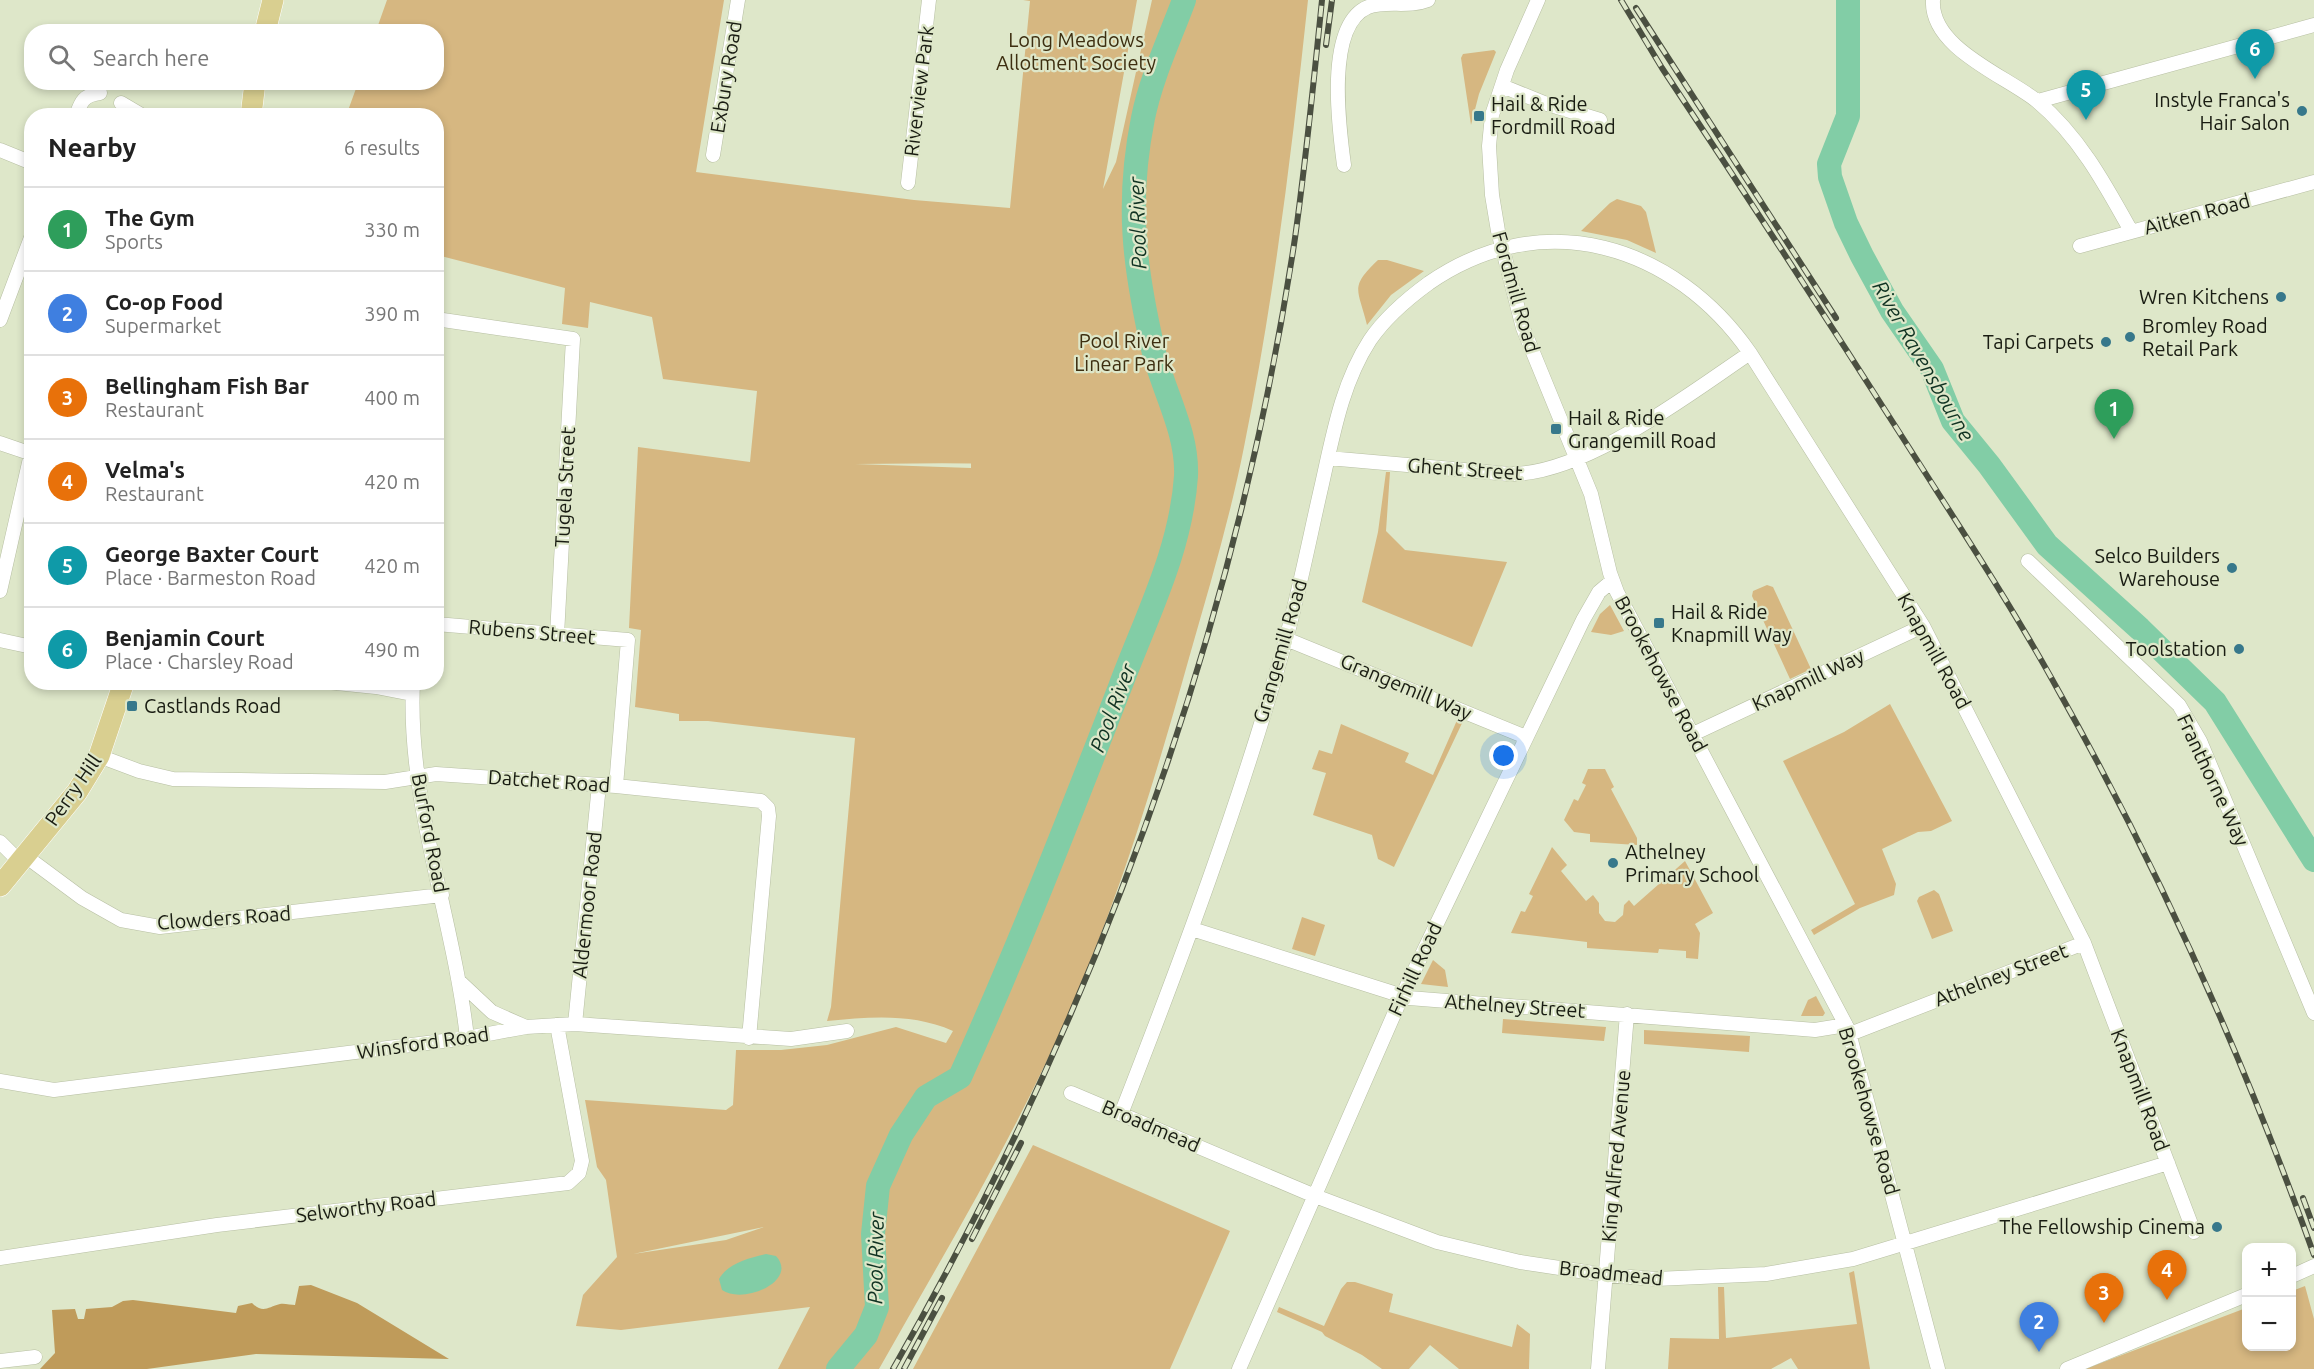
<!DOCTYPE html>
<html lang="en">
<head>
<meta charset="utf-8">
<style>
  body { margin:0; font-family:Ubuntu,sans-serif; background:#f6f6f6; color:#222 }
  .controls { position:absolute; right:18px; bottom:18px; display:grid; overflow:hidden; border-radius:12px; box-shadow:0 3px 9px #0003 }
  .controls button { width:54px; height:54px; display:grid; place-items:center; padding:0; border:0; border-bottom:2px solid #e0e0e0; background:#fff; color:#222; font:30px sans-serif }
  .you { position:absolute; left:1504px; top:756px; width:21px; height:21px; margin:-15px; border:4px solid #fff; border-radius:50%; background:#1a73e8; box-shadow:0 0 0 9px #1a73e833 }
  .badge { display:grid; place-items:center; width:39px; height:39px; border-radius:50%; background:#37788b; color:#fff; font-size:20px; font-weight:700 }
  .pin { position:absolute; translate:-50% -50px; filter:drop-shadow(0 2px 3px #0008) }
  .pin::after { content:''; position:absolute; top:32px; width:21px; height:18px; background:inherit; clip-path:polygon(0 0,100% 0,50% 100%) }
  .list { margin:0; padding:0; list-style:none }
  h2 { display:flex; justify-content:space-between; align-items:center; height:78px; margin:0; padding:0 24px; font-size:26px }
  h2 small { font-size:20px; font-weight:400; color:#767676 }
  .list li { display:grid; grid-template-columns:39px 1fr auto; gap:18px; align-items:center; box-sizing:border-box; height:84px; padding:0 24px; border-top:2px solid #e0e0e0 }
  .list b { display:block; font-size:22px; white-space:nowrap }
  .list p { margin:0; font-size:20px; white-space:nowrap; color:#767676 }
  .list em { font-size:20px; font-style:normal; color:#767676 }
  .icon { flex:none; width:33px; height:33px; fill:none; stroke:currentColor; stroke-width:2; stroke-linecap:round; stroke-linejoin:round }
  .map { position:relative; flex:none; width:2314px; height:1369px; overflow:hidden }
  .search { position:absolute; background:#fff; box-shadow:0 3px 9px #0003; left:24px; top:24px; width:420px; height:66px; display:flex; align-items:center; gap:15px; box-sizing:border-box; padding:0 21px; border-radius:24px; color:#767676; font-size:22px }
  .panel { position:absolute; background:#fff; box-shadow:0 3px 9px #0003; left:24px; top:108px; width:420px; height:582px; border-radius:24px }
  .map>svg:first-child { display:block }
  .green { fill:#d6b781; fill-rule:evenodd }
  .forest { fill:#bf9b5a }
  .water { fill:#82cda6 }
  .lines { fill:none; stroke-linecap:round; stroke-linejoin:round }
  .river { stroke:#82cda6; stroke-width:24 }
  .minor-casing { stroke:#b7bfa3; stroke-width:15 }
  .primary-casing { stroke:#fff; stroke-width:22 }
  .minor { stroke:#fff; stroke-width:14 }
  .primary { stroke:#d9cf90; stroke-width:21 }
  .rail-casing { stroke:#4b5041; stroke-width:6 }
  .rail { stroke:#dee7c9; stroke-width:4; stroke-dasharray:11; stroke-linecap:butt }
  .poi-dot { fill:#37788b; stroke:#dee7c9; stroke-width:2 }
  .labels { text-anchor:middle; stroke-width:4.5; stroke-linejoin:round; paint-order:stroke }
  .park-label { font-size:20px; fill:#3d2e10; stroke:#dee7c9 }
  .street-label { font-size:20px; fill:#191c12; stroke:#dee7c9 }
  .poi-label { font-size:20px; fill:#191c12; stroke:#dee7c9; text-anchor:end }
  .water-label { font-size:21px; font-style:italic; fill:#103222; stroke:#dee7c9 }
</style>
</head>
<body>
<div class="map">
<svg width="2314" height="1369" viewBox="0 0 2314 1369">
  <rect width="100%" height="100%" fill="#dee7c9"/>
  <path class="green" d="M387,0H724L696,172L914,200L1010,208L1030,1L1023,0H1137L1103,189L1116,162L1152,0H1308C1292,150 1274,299 1244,447C1230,518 1209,588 1189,658C1158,769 1124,882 1079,989C1024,1121 949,1245 879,1369H778L810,1307L621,1330L576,1326L583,1295L617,1257L606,1180L597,1167L585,1100L726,1110L733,1105L736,1050H781L827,1045L896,1027L946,1043L953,1031C912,1013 871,1017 827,1021L831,1007L855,738L708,721H679V714L635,707L641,630L629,628L638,447L750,462L757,391L663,379L652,317L590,302L588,328L562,324L565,288L437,255L436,116H346L358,83L436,82V32L376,31ZM971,462V468L855,464L971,463ZM764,1227L726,1240L633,1254Z
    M1494,50L1496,52L1479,94L1471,125L1461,58L1463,54Z
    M1617,199L1641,206L1646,212L1656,253L1627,240L1581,231L1610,203Z
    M1378,260H1387L1424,271L1391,295L1367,325C1358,288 1349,288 1378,260Z
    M1386,472H1390L1386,531L1405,550L1507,562L1472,647L1362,602L1378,532Z
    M1767,585L1773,587L1811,669L1790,679L1752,596L1753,591Z
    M1610,605L1624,631L1611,635L1591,632L1600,614Z
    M1890,704L1952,821L1931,831L1918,832L1882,849L1896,884L1894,895L1860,908L1814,935L1811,930L1855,904L1783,761L1844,732Z
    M1458,718L1464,719L1394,867L1378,859L1372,835L1313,815L1326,773L1312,769L1319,750L1332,754L1341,724L1409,753L1405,762L1433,775Z
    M1588,769H1605L1614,787L1611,789L1637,838V845L1590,842V834L1574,832L1564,820L1574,799L1578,801L1586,785L1582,783Z
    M1552,847L1567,865L1561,871L1586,901L1593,895L1599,903V913L1605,921L1615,922L1623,915L1624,905L1629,900L1634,906L1685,861L1713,913L1695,924L1700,933L1698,959L1686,958V951L1659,949L1658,953L1587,948V942L1511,933L1521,911L1525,912L1533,896L1529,894Z
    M1934,890L1939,894L1953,931L1932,939L1917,901L1919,897Z
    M1302,917L1325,925L1315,956L1292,949Z
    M1433,960L1445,970L1448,987L1421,984Z
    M1816,996L1825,1013L1823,1016H1801L1808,1000Z
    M1503,1019L1606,1027L1604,1041L1502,1033Z
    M1644,1030L1750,1036L1749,1052L1644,1044Z
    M1033,1145L1230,1231L1170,1369H913Z
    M1854,1271L1870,1369H1798L1791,1358L1771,1369H1668L1670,1338L1719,1339L1718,1287H1724L1726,1338L1857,1324L1849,1273Z
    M1347,1282H1355L1393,1294L1389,1312L1512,1347L1517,1324L1530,1334L1529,1369H1459L1430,1345L1409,1369H1382L1362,1355L1325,1336L1322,1332L1277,1312L1279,1307L1324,1326L1341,1289Z
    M2305,1286L2314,1319V1369H2085L2246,1308V1346H2292V1291Z"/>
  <path class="forest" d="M311,1285L357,1303L449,1359L256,1354L147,1369H40L55,1353L52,1310L75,1309L78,1319H84L86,1309L112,1307L123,1301L133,1300L236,1313L238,1306L252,1303C263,1314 268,1307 280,1304C284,1303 291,1305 295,1305L299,1286Z"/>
  <path class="water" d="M766,1254L776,1256C799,1281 743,1305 722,1290L719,1279C728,1263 749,1258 766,1254Z"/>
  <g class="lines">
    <path class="river" d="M1848,0V116L1829,164L1830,177L1846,223L1862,256L1892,311L1932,369L1953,421L1989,465L2047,545L2140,629L2215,702L2314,860
      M838,1369L866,1335L877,1307L873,1234L878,1186L901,1135L926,1097L960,1077C1018,949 1069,818 1120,687C1146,617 1181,551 1186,476C1188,432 1163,391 1153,349C1134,266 1126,203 1143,118C1151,78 1170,38 1184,0"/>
    <g class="minor-casing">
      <path id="minor" d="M1538,0L1507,70L1492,115L1489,146L1492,195L1498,231L1523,328L1591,494L1610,573L1617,592L1848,1029L1938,1369
        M1933,0C1930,48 2006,76 2037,101C2079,136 2105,184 2131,231
        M1502,86L1544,103L1600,120
        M2038,101L2314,25
        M121,103L143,116
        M76,116C81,101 84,95 100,93
        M0,150L32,163
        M713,155L738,0
        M1344,165C1339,128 1325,25 1368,7C1387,0 1408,8 1428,0
        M908,183L929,0
        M2080,246L2314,182
        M436,319L573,339L557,635
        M0,320L32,235
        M0,443L32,454
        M1328,458L1509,474C1583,476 1689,394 1750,353
        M2028,561L2179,705L2200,741L2314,1013
        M0,591L31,454
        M436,624L628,640L616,786
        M1286,639L1526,737
        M0,640L32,647
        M327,682L376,687L412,694
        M413,682C407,803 454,919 467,1038
        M1693,734L1923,626
        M99,756L139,771L173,779L385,782L436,774L616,786L761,801L768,808L769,816L749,1038
        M0,842L19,861
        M24,855L82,898L121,920L160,927L442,895
        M1192,929L1409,998L1815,1030L1846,1025
        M461,983L492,1012L526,1027
        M575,1024L599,785
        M1850,1034L2084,943
        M0,1081L54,1090L467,1038L526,1027L575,1024L791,1039L847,1031
        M1071,1093L1315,1196L1437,1242L1520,1262L1606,1275L1656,1279L1766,1274L1853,1259L2168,1163
        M1121,1114C1182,958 1241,800 1286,639C1300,588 1310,536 1322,484C1333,435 1342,383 1370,340C1385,318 1407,299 1429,283C1543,204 1675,245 1750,353L1923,626L2007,791L2084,943L2194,1232
        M0,1258L217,1225L568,1183L579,1173L582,1161L557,1025
        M2292,1276L2314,1266
        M0,1361L35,1357
        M1239,1369L1402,996L1583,620L1599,592L1612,581
        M1598,1369L1627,1014
        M2067,1369L2246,1295"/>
    </g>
    <g class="primary-casing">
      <path id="primary" d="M265,32L273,0
        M251,116L255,82
        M0,886L77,792L99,756L124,682"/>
    </g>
    <use href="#minor" class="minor"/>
    <use href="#primary" class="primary"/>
    <g class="rail-casing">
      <path id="rail" d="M1621,0L1662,68C1745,193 1827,319 1908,446C1959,526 2012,606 2058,690C2160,871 2244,1059 2314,1255
        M1636,8L1836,318
        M1326,45L1332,0
        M2303,1198L2314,1228
        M972,1239L1021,1143
        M893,1369C1093,1018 1235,639 1295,238C1306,159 1314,80 1322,0
        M904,1369L942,1298"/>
    </g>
    <use href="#rail" class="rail"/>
  </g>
  <g class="poi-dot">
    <circle cx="2302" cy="111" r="6"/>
    <rect x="1473" y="110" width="12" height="12" rx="3"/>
    <circle cx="2281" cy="297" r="6"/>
    <circle cx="2130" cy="337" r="6"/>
    <circle cx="2106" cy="342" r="6"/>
    <rect x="1550" y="423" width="12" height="12" rx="3"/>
    <circle cx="2232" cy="568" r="6"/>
    <rect x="1653" y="617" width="12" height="12" rx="3"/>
    <circle cx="2239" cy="649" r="6"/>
    <rect x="126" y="700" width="12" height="12" rx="3"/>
    <circle cx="1613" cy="863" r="6"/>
    <circle cx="2217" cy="1227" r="6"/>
  </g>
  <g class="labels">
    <g class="park-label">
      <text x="1076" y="47">Long Meadows<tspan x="1076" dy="23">Allotment Society</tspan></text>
      <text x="1124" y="348">Pool River<tspan x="1124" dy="23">Linear Park</tspan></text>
    </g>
    <g class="street-label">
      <text transform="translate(726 77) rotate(-81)" y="7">Exbury Road</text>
      <text transform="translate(919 91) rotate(-83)" y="7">Riverview Park</text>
      <text transform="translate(2197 214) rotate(-15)" y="7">Aitken Road</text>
      <text transform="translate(1516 292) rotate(74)" y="7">Fordmill Road</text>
      <text transform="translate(1465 469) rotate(4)" y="7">Ghent Street</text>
      <text transform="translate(565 487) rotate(-87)" y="7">Tugela Street</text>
      <text transform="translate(532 632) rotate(5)" y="7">Rubens Street</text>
      <text transform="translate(1280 651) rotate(-74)" y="7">Grangemill Road</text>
      <text transform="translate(1934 651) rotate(61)" y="7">Knapmill Road</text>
      <text transform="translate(1661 674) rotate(62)" y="7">Brookehowse Road</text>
      <text transform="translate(1808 680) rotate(-25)" y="7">Knapmill Way</text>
      <text transform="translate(1406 687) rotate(23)" y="7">Grangemill Way</text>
      <text transform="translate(2213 780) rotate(65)" y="7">Franthorne Way</text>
      <text transform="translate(549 781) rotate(4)" y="7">Datchet Road</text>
      <text transform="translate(73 790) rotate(-55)" y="7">Perry Hill</text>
      <text transform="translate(430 833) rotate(79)" y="7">Burford Road</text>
      <text transform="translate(587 905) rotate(-84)" y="7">Aldermoor Road</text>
      <text transform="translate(224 918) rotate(-4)" y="7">Clowders Road</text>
      <text transform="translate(1415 969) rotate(-65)" y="7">Firhill Road</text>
      <text transform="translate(2001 975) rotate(-21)" y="7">Athelney Street</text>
      <text transform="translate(1515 1006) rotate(4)" y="7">Athelney Street</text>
      <text transform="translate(423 1043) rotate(-8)" y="7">Winsford Road</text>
      <text transform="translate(2140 1090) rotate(69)" y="7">Knapmill Road</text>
      <text transform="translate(1869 1111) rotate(74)" y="7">Brookehowse Road</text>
      <text transform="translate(1151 1126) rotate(23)" y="7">Broadmead</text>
      <text transform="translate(1616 1156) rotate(-85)" y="7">King Alfred Avenue</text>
      <text transform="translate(366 1207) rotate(-7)" y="7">Selworthy Road</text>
      <text transform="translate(1611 1273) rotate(6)" y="7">Broadmead</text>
    </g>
    <g class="poi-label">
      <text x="2290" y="107">Instyle Franca's<tspan x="2290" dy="23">Hair Salon</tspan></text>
      <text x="1491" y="111" text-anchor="start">Hail &amp; Ride<tspan x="1491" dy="23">Fordmill Road</tspan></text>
      <text x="2269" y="304">Wren Kitchens</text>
      <text x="2142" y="333" text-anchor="start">Bromley Road<tspan x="2142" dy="23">Retail Park</tspan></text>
      <text x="2094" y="349">Tapi Carpets</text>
      <text x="1568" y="425" text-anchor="start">Hail &amp; Ride<tspan x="1568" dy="23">Grangemill Road</tspan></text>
      <text x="2220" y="563">Selco Builders<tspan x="2220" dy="23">Warehouse</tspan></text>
      <text x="1671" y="619" text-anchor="start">Hail &amp; Ride<tspan x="1671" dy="23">Knapmill Way</tspan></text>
      <text x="2227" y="656">Toolstation</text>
      <text x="144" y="713" text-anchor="start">Castlands Road</text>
      <text x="1625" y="859" text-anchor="start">Athelney<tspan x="1625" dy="23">Primary School</tspan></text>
      <text x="2205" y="1234">The Fellowship Cinema</text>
    </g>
    <g class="water-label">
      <text transform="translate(1138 223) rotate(-92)" y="7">Pool River</text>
      <text transform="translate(1923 361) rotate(60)" y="7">River Ravensbourne</text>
      <text transform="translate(1113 708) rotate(-69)" y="7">Pool River</text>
      <text transform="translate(876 1258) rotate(-89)" y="7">Pool River</text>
    </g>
  </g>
</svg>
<div class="controls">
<button>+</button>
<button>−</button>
</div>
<div class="you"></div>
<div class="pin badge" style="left:2114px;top:439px;background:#2e9e5b">1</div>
<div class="pin badge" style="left:2039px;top:1352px;background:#3f7fe0">2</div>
<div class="pin badge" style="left:2104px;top:1323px;background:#e8710a">3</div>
<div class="pin badge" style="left:2167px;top:1300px;background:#e8710a">4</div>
<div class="pin badge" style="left:2086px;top:120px;background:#0f9aa8">5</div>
<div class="pin badge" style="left:2255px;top:79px;background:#0f9aa8">6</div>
<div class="search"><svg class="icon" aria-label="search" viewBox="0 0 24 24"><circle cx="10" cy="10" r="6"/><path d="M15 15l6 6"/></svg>Search here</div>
<section class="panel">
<h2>Nearby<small>6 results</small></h2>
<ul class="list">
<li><span class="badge" style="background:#2e9e5b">1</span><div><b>The Gym</b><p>Sports</p></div><em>330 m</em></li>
<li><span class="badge" style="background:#3f7fe0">2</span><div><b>Co-op Food</b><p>Supermarket</p></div><em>390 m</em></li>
<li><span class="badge" style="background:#e8710a">3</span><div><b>Bellingham Fish Bar</b><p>Restaurant</p></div><em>400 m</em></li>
<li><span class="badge" style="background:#e8710a">4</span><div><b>Velma's</b><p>Restaurant</p></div><em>420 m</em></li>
<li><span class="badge" style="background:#0f9aa8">5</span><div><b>George Baxter Court</b><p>Place · Barmeston Road</p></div><em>420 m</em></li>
<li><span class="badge" style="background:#0f9aa8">6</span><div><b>Benjamin Court</b><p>Place · Charsley Road</p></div><em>490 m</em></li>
</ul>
</section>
</div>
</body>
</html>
